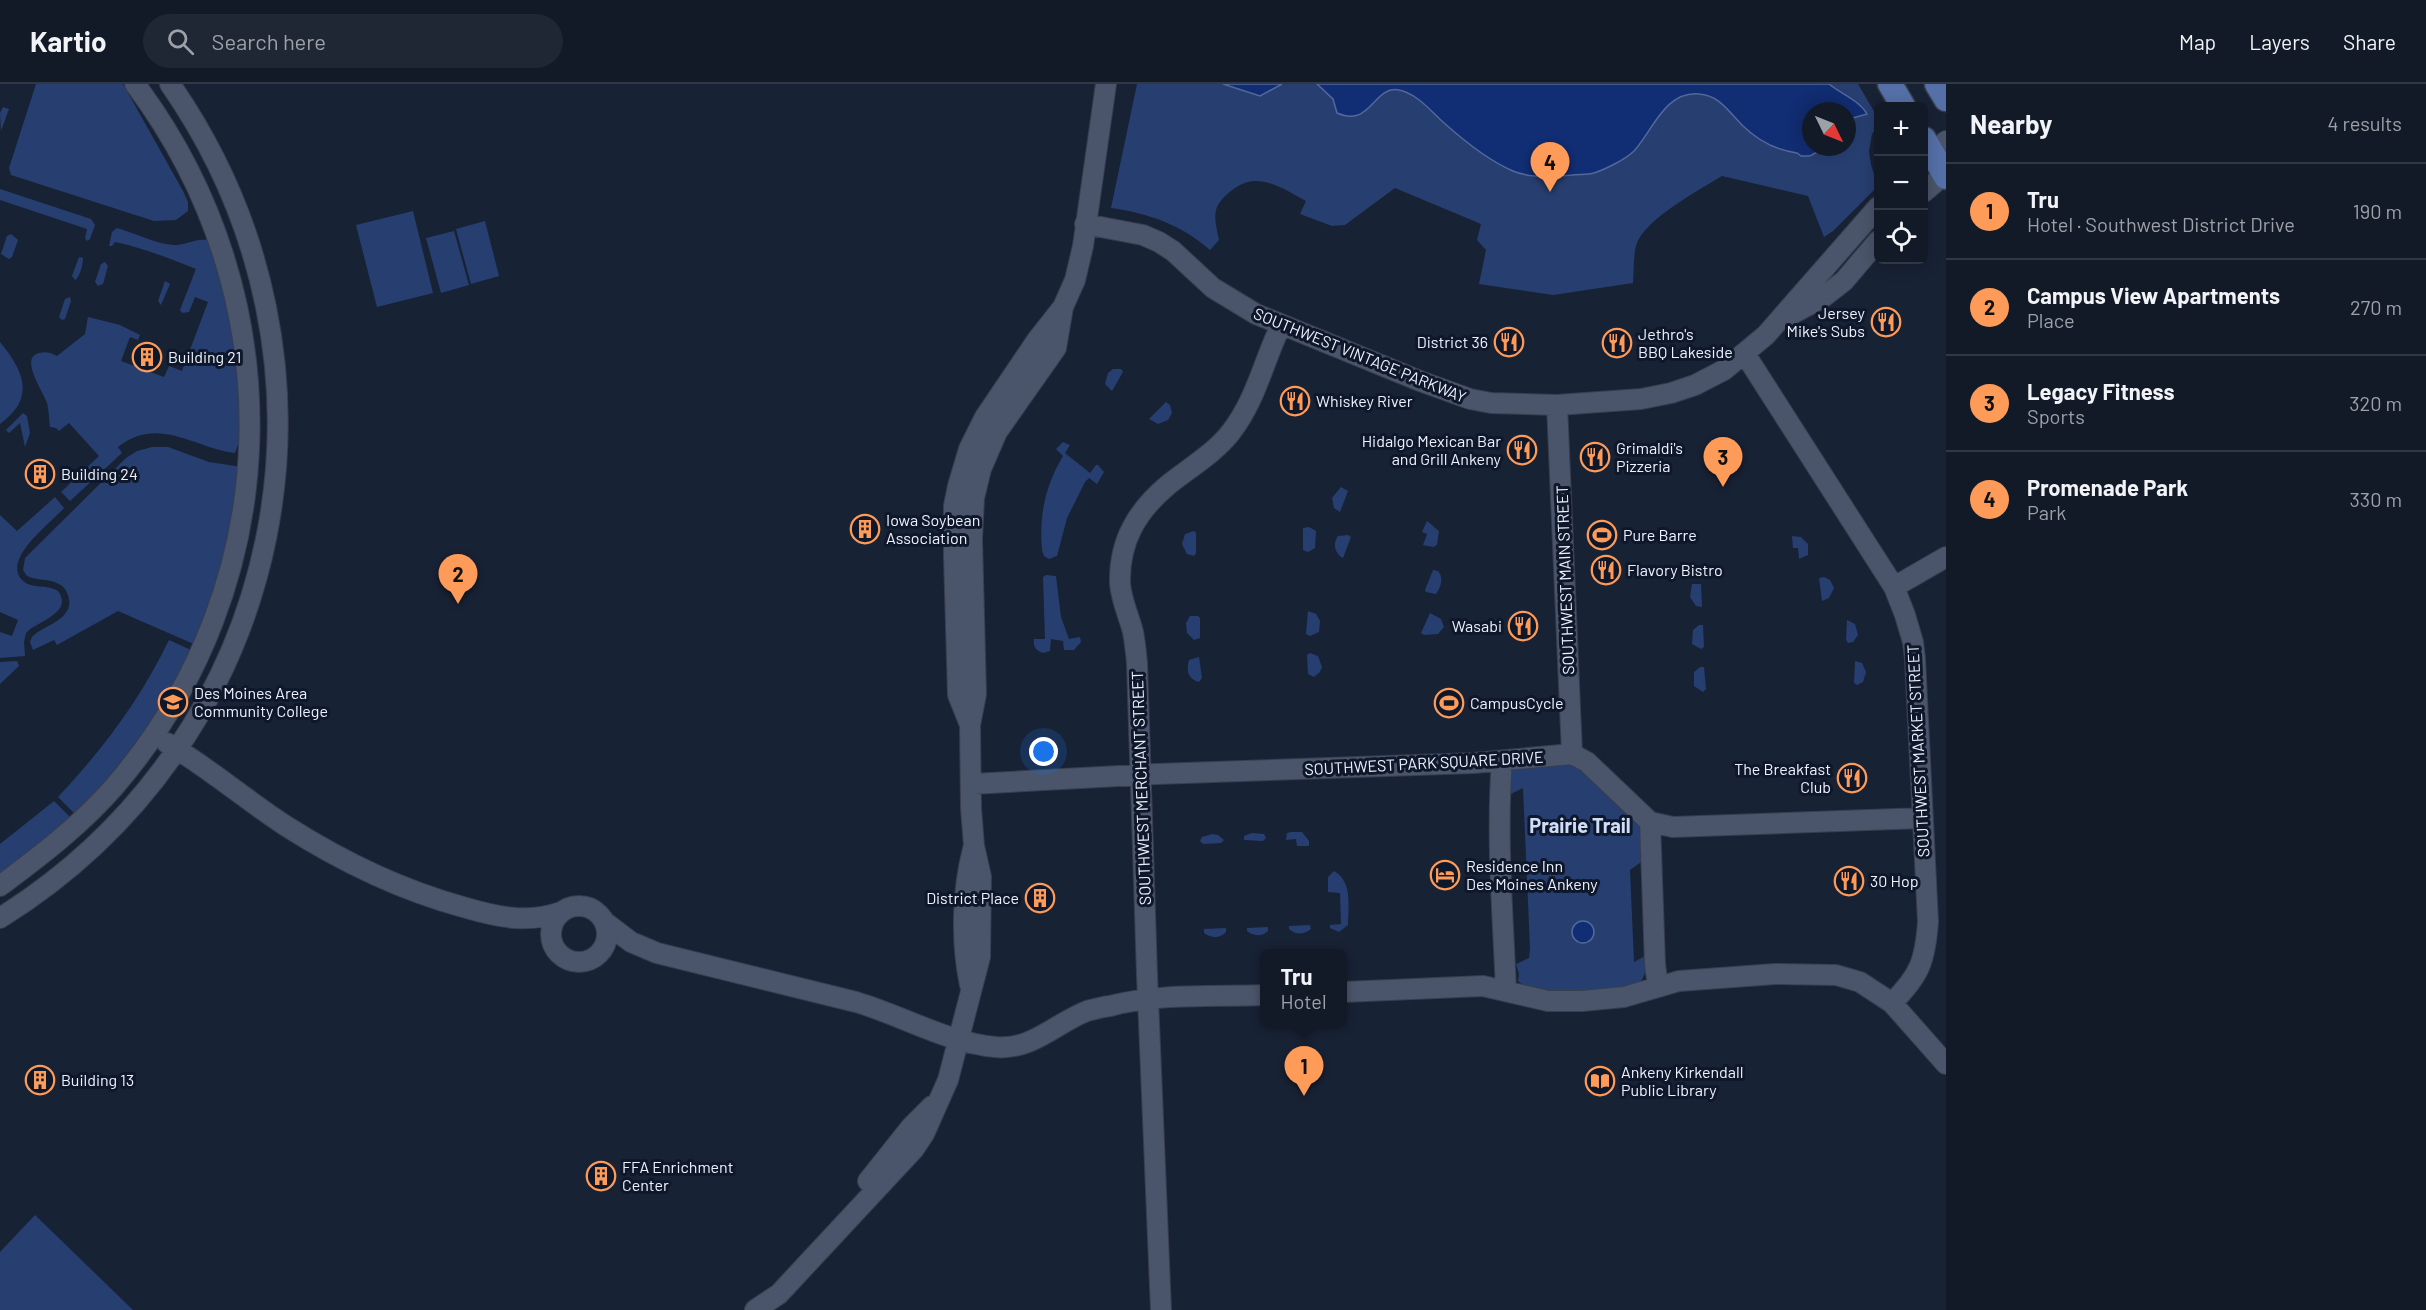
<!DOCTYPE html>
<html lang="en">
<head>
<meta charset="utf-8">
<style>
  body { margin:0; font-family:Barlow,sans-serif; background:#1f2734; color:#f1f3f6 }
  .controls { position:absolute; right:18px; top:18px; display:grid; overflow:hidden; border-radius:9px; box-shadow:0 3px 15px #0003 }
  .controls button { width:54px; height:54px; display:grid; place-items:center; padding:0; border:0; border-bottom:2px solid #313845; background:#121a28; color:#f1f3f6; font:30px sans-serif }
  .compass { position:absolute; left:1802px; top:18px; width:54px; height:54px; border-radius:50%; background:#121a28; box-shadow:0 3px 15px #0003; rotate:133deg }
  .you { position:absolute; left:1044px; top:668px; width:21px; height:21px; margin:-15px; border:4px solid #fff; border-radius:50%; background:#1a73e8; box-shadow:0 0 0 9px #1a73e833 }
  .badge { display:grid; place-items:center; width:39px; height:39px; border-radius:50%; background:#fe9b58; color:#111; font-size:20px; font-weight:700 }
  .pin { position:absolute; translate:-50% -50px; filter:drop-shadow(0 2px 3px #0008) }
  .pin::after { content:''; position:absolute; top:32px; width:21px; height:18px; background:inherit; clip-path:polygon(0 0,100% 0,50% 100%) }
  .popup { position:absolute; left:1260px; top:865px; width:87px; height:78px; box-sizing:border-box; display:grid; place-content:center; border-radius:9px; background:#121a28; filter:drop-shadow(0 2px 4px #0005); font-size:20px; white-space:nowrap; color:#9ca1a8 }
  .popup b { font-size:22px; color:#f1f3f6 }
  .popup::after { content:''; position:absolute; left:50%; top:100%; margin-left:-12px; border:12px solid transparent; border-top-color:#121a28 }
  .list { margin:0; padding:0; list-style:none }
  h2 { display:flex; justify-content:space-between; align-items:center; height:78px; margin:0; padding:0 24px; font-size:26px }
  h2 small { font-size:20px; font-weight:400; color:#9ca1a8 }
  .list li { display:grid; grid-template-columns:39px 1fr auto; gap:18px; align-items:center; box-sizing:border-box; height:96px; padding:0 24px; border-top:2px solid #313845 }
  .list b { display:block; font-size:22px; white-space:nowrap }
  .list p { margin:0; font-size:20px; white-space:nowrap; color:#9ca1a8 }
  .list em { font-size:20px; font-style:normal; color:#9ca1a8 }
  .icon { flex:none; width:33px; height:33px; fill:none; stroke:currentColor; stroke-width:2; stroke-linecap:round; stroke-linejoin:round }
  .map { position:relative; flex:none; width:1946px; height:1226px; overflow:hidden }
  header { display:flex; align-items:center; gap:36px; box-sizing:border-box; height:84px; padding:0 30px; background:#121a28; border-bottom:2px solid #313845 }
  header strong { font-size:28px }
  nav { display:flex; gap:33px; margin-inline-start:auto; font-size:21px }
  .search { width:420px; height:54px; background:#1f2734; display:flex; align-items:center; gap:15px; box-sizing:border-box; padding:0 21px; border-radius:33px; color:#9ca1a8; font-size:22px }
  main { display:flex }
  aside { flex:1; background:#121a28 }
  .map>svg:first-child { display:block }
  .green { fill:#273e70; fill-rule:evenodd }
  .water { fill:#112d73; stroke:#53689c; stroke-width:1.5 }
  .lines { fill:none; stroke-linecap:round; stroke-linejoin:round }
  .minor-casing { stroke:#373e4e; stroke-width:22 }
  .major-casing { stroke:#373e4e; stroke-width:27 }
  .minor { stroke:#4a556b; stroke-width:20 }
  .major { stroke:#5570a8; stroke-width:24 }
  .labels { text-anchor:middle; stroke-width:6; stroke-linejoin:round; paint-order:stroke }
  .poi-label { font-size:16px; fill:#ecf2fd; stroke:#0f182b; text-anchor:start }
  .street-label { font-size:16px; fill:#ecf2fd; stroke:#0f182b }
  .quarter-label { font-size:20px; font-weight:bold; fill:#cfddf8; stroke:#0f182b }
</style>
</head>
<body>
<header>
<strong>Kartio</strong>
<div class="search"><svg class="icon" aria-label="search" viewBox="0 0 24 24"><circle cx="10" cy="10" r="6"/><path d="M15 15l6 6"/></svg>Search here</div>
<nav><a>Map</a><a>Layers</a><a>Share</a></nav>
</header>
<main>
<div class="map">
<svg width="1946" height="1226" viewBox="0 0 1946 1226">
  <rect width="100%" height="100%" fill="#182235"/>
  <path class="green" d="M36,0H123L183,107L188,118V127L176,136L154,137L11,91L9,84Z
    M1137,0H1858L1878,34V42L1872,50L1869,67L1871,81L1878,102L1833,147L1824,153L1808,112L1722,92C1699,106 1643,136 1636,162C1633,173 1634,187 1633,199L1553,211L1479,200L1486,166L1477,156L1481,140L1395,104L1345,141L1332,142L1300,130L1306,117C1291,109 1272,96 1254,97C1241,97 1222,112 1217,123C1213,133 1217,146 1219,156L1210,166C1182,141 1148,129 1111,124ZM1811,27H1847V63H1811Z
    M3,23L9,25L1,47L0,29Z
    M0,105L91,135L95,141L90,155L87,157L85,154L87,145L0,116Z
    M413,127L433,209L377,223L356,141Z
    M485,137L499,192L471,200L456,145Z
    M117,144C135,149 156,160 174,161C186,161 196,154 208,156L231,218L243,358H239L235,369C194,364 158,331 118,363L122,369L70,417L61,408L99,372L69,339L59,347L56,344L50,343C49,335 49,327 47,319C43,307 19,274 39,269C46,267 51,269 57,272L85,250L88,233L120,241L140,251L138,256L130,253L121,277L164,293L169,282L182,287L208,218L195,213L189,228L182,229L180,226L196,185C169,174 143,164 115,158L112,162H109L112,148Z
    M454,147L469,201L441,209L426,154Z
    M11,150L18,156L12,173L9,175L1,170L7,152Z
    M79,173L83,174C83,180 80,193 75,196L72,192Z
    M105,178L108,182L103,200L98,202L95,198L101,180Z
    M165,197L170,200L161,221L158,217Z
    M70,213L71,217L65,235L62,236L59,233L65,215Z
    M0,258C24,287 36,314 0,340Z
    M1113,285H1121L1123,288L1112,307L1105,300L1108,289Z
    M1166,318L1170,321L1172,329L1168,336L1158,340L1149,335Z
    M23,329L27,332L30,349L25,363L20,339L9,349L6,346Z
    M1063,358L1070,361L1065,369L1090,389L1096,381H1098L1104,388L1097,400L1089,394L1085,398L1067,434L1057,472L1049,475L1044,472L1042,466C1039,432 1045,402 1063,372L1056,365Z
    M152,363H168L209,378L242,383L233,445L196,561L118,527L57,561L54,556L33,566L30,558L32,553C43,541 73,536 69,515C68,509 65,503 59,500C49,494 37,497 27,492L23,486L25,474L126,374L137,367Z
    M1341,403L1348,407L1340,428L1334,424L1332,414Z
    M55,413L64,424C51,439 0,476 23,497C32,505 47,500 58,507C74,529 37,537 26,549L24,558L25,572L0,574V548L12,552L18,536L0,528V431L17,447Z
    M1427,437L1439,447L1437,461L1433,463L1423,461L1427,450L1422,448Z
    M1309,443L1316,447L1315,464L1308,468L1303,466V444Z
    M1194,447L1196,449V469L1194,472L1187,470L1182,460L1185,450Z
    M1348,451L1351,453L1343,474L1341,473C1334,467 1333,459 1338,452Z
    M1792,452L1801,453L1808,460V471L1799,475L1798,464H1793Z
    M1433,486L1438,487C1444,494 1441,503 1436,510L1426,508L1425,506Z
    M1046,491L1056,492L1061,533L1069,555L1080,553L1081,558L1074,566H1064L1063,557L1051,555L1050,567L1043,569C1035,566 1033,562 1034,555H1045L1043,493Z
    M1824,493L1830,496L1834,504L1829,514L1822,517L1819,494Z
    M1692,500H1701L1702,523L1696,522L1690,513Z
    M1308,527L1316,530L1320,537L1319,548L1310,552L1306,550Z
    M1430,529L1441,535L1444,543L1438,550L1424,551L1421,549Z
    M1190,532H1198L1200,534V554L1194,556L1187,549L1186,539Z
    M1847,536L1855,540L1858,551L1853,558L1848,559L1846,556Z
    M1699,541H1703L1704,563L1701,565L1692,560L1693,546Z
    M169,556L193,567L175,602L126,677L76,731L58,713C103,665 140,616 169,556Z
    M1310,569L1318,572L1322,583L1320,588L1314,593L1308,590L1307,571Z
    M1199,573L1202,594L1199,598C1188,595 1186,587 1189,576Z
    M17,577L19,582L0,600V578Z
    M1855,577L1862,579L1866,588L1863,598L1857,601L1854,599Z
    M1700,583H1704L1706,605L1703,608L1694,602V588Z
    M1568,677H1573L1642,738L1644,776L1630,786L1634,878L1645,872C1646,884 1647,892 1637,901C1608,908 1541,917 1518,897L1519,890L1516,880L1529,874L1530,864L1523,704L1511,710C1504,671 1526,683 1550,682C1556,682 1562,679 1568,677Z
    M54,717L72,735L0,791V760Z
    M1291,748H1302L1309,757V762H1297L1296,755L1286,756L1287,749Z
    M1252,749L1264,750L1266,754L1263,757L1244,756V752Z
    M1212,750L1218,751L1224,756L1221,759L1203,760L1200,757L1202,753Z
    M1334,787C1353,798 1348,822 1348,841L1339,848L1330,844V841L1341,840L1340,809L1328,808V793Z
    M1310,841L1311,845C1303,851 1296,851 1289,845V842Z
    M1268,843V847C1262,853 1253,852 1247,847V844Z
    M1226,844V848C1220,855 1211,854 1204,849V845Z
    M35,1131L133,1226H0V1168Z"/>
  <path class="water" d="M1223,0H1282L1260,12Z
    M1317,0H1829C1841,10 1859,16 1867,30L1853,34L1847,45V27H1811V63H1826L1810,72H1801L1797,69C1776,66 1758,57 1742,41C1729,28 1719,11 1699,10C1665,7 1653,46 1634,67C1626,75 1606,85 1594,89C1587,91 1579,90 1572,91C1554,93 1529,94 1513,87C1487,76 1463,56 1443,38C1431,27 1416,9 1399,6C1373,1 1372,44 1337,29L1333,15Z
    M1572 848a11 11 0 1 1 22 0a11 11 0 1 1-22 0Z"/>
  <g class="lines">
    <g class="minor-casing">
      <path id="minor" d="M1924,76L1946,57
        M1924,108L1946,89
        M1085,140L1143,151L1159,158L1173,167L1213,204L1256,230L1420,297L1470,315L1491,319L1557,321L1641,315L1671,309L1695,301L1724,286L1766,251L1878,123
        M1790,231L1822,214L1844,197L1878,157
        M1745,270L1894,503L1905,531L1913,558L1915,575L1928,838C1925,877 1920,891 1892,919
        M1557,321L1572,670
        M1894,503L1946,473
        M970,641L958,611L954,473V422L958,402L969,365L985,333L1037,256L1063,223L1075,196L1083,162L1106,0
        M167,659C209,684 246,716 286,742C341,777 401,806 463,823C497,833 527,840 561,828
        M1502,677C1496,753 1503,831 1506,907
        M972,700L1156,690L1474,679L1572,670L1587,678L1650,738L1673,743L1923,734
        M1650,738L1655,880L1658,903
        M0,802C40,772 81,741 114,703C288,501 294,212 135,0
        M551 850a28 28 0 1 1 56 0a28 28 0 1 1-56 0Z
        M0,834C289,654 364,279 170,0
        M606,839L631,858L657,869L856,918C901,931 948,959 995,963C1031,967 1056,939 1087,927C1095,925 1102,923 1110,922C1159,909 1214,913 1265,911
        M970,901C961,859 962,807 973,765
        M1343,908L1483,902L1548,917H1582L1624,913L1679,897L1775,890L1836,891L1860,898L1892,919L1946,980
        M868,1097L911,1043L932,1022
        M755,1226L779,1210L914,1065L924,1050L948,996L980,873L981,793L974,762L971,724L970,641L976,610L972,455L974,414L981,385L997,348L1056,264L1063,223
        M1161,1226L1147,891L1137,579C1136,569 1135,558 1133,548C1129,532 1121,516 1120,499C1119,457 1137,427 1168,401C1189,384 1215,369 1231,348C1256,316 1264,276 1281,241"/>
    </g>
    <g class="major-casing">
      <path id="major" d="M1890,0L1903,22
        M1937,0L1946,15
        M1924,55L1946,93"/>
    </g>
    <use href="#minor" class="minor"/>
    <use href="#major" class="major"/>
  </g>
  <defs>
    <g id="restaurant-ring" transform="scale(1.5)"><circle r="9.5" fill="#0f182b" stroke="#fe9b58" stroke-width="1.5"/><path d="M-5-6h1v4h1v-4h1v4h1v-4h1v5L-1.5 .5V6h-2V.5L-5-1ZM5-6V6H3V1.5H1.5Q1.5-4 5-6Z" fill="#fe9b58"/></g>
    <g id="building-ring" transform="scale(1.5)"><circle r="9.5" fill="#0f182b" stroke="#fe9b58" stroke-width="1.5"/><path d="M-4-6H4V6H1V3H-1V6H-4ZM-2.5-4.3h1.7v1.8h-1.7ZM.8-4.3h1.7v1.8H.8ZM-2.5-1h1.7V.8h-1.7ZM.8-1h1.7V.8H.8Z" fill="#fe9b58"/></g>
    <g id="stadium-ring" transform="scale(1.5)"><circle r="9.5" fill="#0f182b" stroke="#fe9b58" stroke-width="1.5"/><path d="M0-5a6.5 5 0 1 0 0 10a6.5 5 0 1 0 0-10ZM-3.5-1.8h7v3.6h-7Z" fill="#fe9b58"/></g>
    <g id="university-ring" transform="scale(1.5)"><circle r="9.5" fill="#0f182b" stroke="#fe9b58" stroke-width="1.5"/><path d="M0-5L7-2L0 1L-7-2ZM-4 1L0 2.5L4 1V4Q0 6-4 4Z" fill="#fe9b58"/></g>
    <g id="hotel-ring" transform="scale(1.5)"><circle r="9.5" fill="#0f182b" stroke="#fe9b58" stroke-width="1.5"/><path d="M-6-4.5h1.5V1H6V5H4.5V3h-9V5H-6ZM-4 0a1.8 1.8 0 1 1 3.6 0ZM.5 0V-2.5h3Q6-2.5 6 0Z" fill="#fe9b58"/></g>
    <g id="library-ring" transform="scale(1.5)"><circle r="9.5" fill="#0f182b" stroke="#fe9b58" stroke-width="1.5"/><path d="M-6-4Q-3-5.5-.7-3.5V5Q-3 3-6 4ZM6-4Q3-5.5 .7-3.5V5Q3 3 6 4Z" fill="#fe9b58"/></g>
  </defs>
  <g fill-rule="evenodd">
    <use href="#restaurant-ring" x="1886" y="238"/>
    <use href="#restaurant-ring" x="1509" y="258"/>
    <use href="#restaurant-ring" x="1617" y="259"/>
    <use href="#building-ring" x="147" y="273"/>
    <use href="#restaurant-ring" x="1295" y="317"/>
    <use href="#restaurant-ring" x="1522" y="366"/>
    <use href="#restaurant-ring" x="1595" y="373"/>
    <use href="#building-ring" x="40" y="390"/>
    <use href="#building-ring" x="865" y="445"/>
    <use href="#stadium-ring" x="1602" y="451"/>
    <use href="#restaurant-ring" x="1606" y="486"/>
    <use href="#restaurant-ring" x="1523" y="542"/>
    <use href="#university-ring" x="173" y="618"/>
    <use href="#stadium-ring" x="1449" y="619"/>
    <use href="#restaurant-ring" x="1852" y="694"/>
    <use href="#hotel-ring" x="1445" y="791"/>
    <use href="#restaurant-ring" x="1849" y="797"/>
    <use href="#building-ring" x="1040" y="814"/>
    <use href="#building-ring" x="40" y="996"/>
    <use href="#library-ring" x="1600" y="997"/>
    <use href="#building-ring" x="601" y="1092"/>
  </g>
  <g class="labels">
    <g class="poi-label">
      <text x="1865" y="235" text-anchor="end">Jersey<tspan x="1865" dy="18">Mike's Subs</tspan></text>
      <text x="1638" y="256">Jethro's<tspan x="1638" dy="18">BBQ Lakeside</tspan></text>
      <text x="1488" y="264" text-anchor="end">District 36</text>
      <text x="168" y="279">Building 21</text>
      <text x="1316" y="323">Whiskey River</text>
      <text x="1501" y="363" text-anchor="end">Hidalgo Mexican Bar<tspan x="1501" dy="18">and Grill Ankeny</tspan></text>
      <text x="1616" y="370">Grimaldi's<tspan x="1616" dy="18">Pizzeria</tspan></text>
      <text x="61" y="396">Building 24</text>
      <text x="886" y="442">Iowa Soybean<tspan x="886" dy="18">Association</tspan></text>
      <text x="1623" y="457">Pure Barre</text>
      <text x="1627" y="492">Flavory Bistro</text>
      <text x="1502" y="548" text-anchor="end">Wasabi</text>
      <text x="194" y="615">Des Moines Area<tspan x="194" dy="18">Community College</tspan></text>
      <text x="1470" y="625">CampusCycle</text>
      <text x="1831" y="691" text-anchor="end">The Breakfast<tspan x="1831" dy="18">Club</tspan></text>
      <text x="1466" y="788">Residence Inn<tspan x="1466" dy="18">Des Moines Ankeny</tspan></text>
      <text x="1870" y="803">30 Hop</text>
      <text x="1019" y="820" text-anchor="end">District Place</text>
      <text x="1621" y="994">Ankeny Kirkendall<tspan x="1621" dy="18">Public Library</tspan></text>
      <text x="61" y="1002">Building 13</text>
      <text x="622" y="1089">FFA Enrichment<tspan x="622" dy="18">Center</tspan></text>
    </g>
    <g class="street-label">
      <text transform="translate(1360 271) rotate(22)" y="6">SOUTHWEST VINTAGE PARKWAY</text>
      <text transform="translate(1565 496) rotate(-92)" y="6">SOUTHWEST MAIN STREET</text>
      <text transform="translate(1918 667) rotate(-93)" y="6">SOUTHWEST MARKET STREET</text>
      <text transform="translate(1424 679) rotate(-3)" y="6">SOUTHWEST PARK SQUARE DRIVE</text>
      <text transform="translate(1141 704) rotate(-92)" y="6">SOUTHWEST MERCHANT STREET</text>
    </g>
    <g class="quarter-label">
      <text x="1580" y="749">Prairie Trail</text>
    </g>
  </g>
</svg>
<div class="controls">
<button>+</button>
<button>−</button>
<button><svg class="icon" aria-label="locate" viewBox="0 0 24 24"><circle cx="12" cy="12" r="6"/><path d="M12 2v4M12 18v4M2 12h4M18 12h4"/></svg></button>
</div>
<svg class="compass" viewBox="-18 -18 36 36"><path d="M0-13l5 13h-10z" fill="#e53935"/><path d="M0 13l5-13h-10z" fill="#9ca1a8"/></svg>
<div class="you"></div>
<div class="pin badge" style="left:1304px;top:1012px">1</div>
<div class="popup"><b>Tru</b>Hotel</div>
<div class="pin badge" style="left:458px;top:520px">2</div>
<div class="pin badge" style="left:1723px;top:403px">3</div>
<div class="pin badge" style="left:1550px;top:108px">4</div>
</div>
<aside>
<h2>Nearby<small>4 results</small></h2>
<ul class="list">
<li><span class="badge">1</span><div><b>Tru</b><p>Hotel · Southwest District Drive</p></div><em>190 m</em></li>
<li><span class="badge">2</span><div><b>Campus View Apartments</b><p>Place</p></div><em>270 m</em></li>
<li><span class="badge">3</span><div><b>Legacy Fitness</b><p>Sports</p></div><em>320 m</em></li>
<li><span class="badge">4</span><div><b>Promenade Park</b><p>Park</p></div><em>330 m</em></li>
</ul>
</aside>
</main>
</body>
</html>
